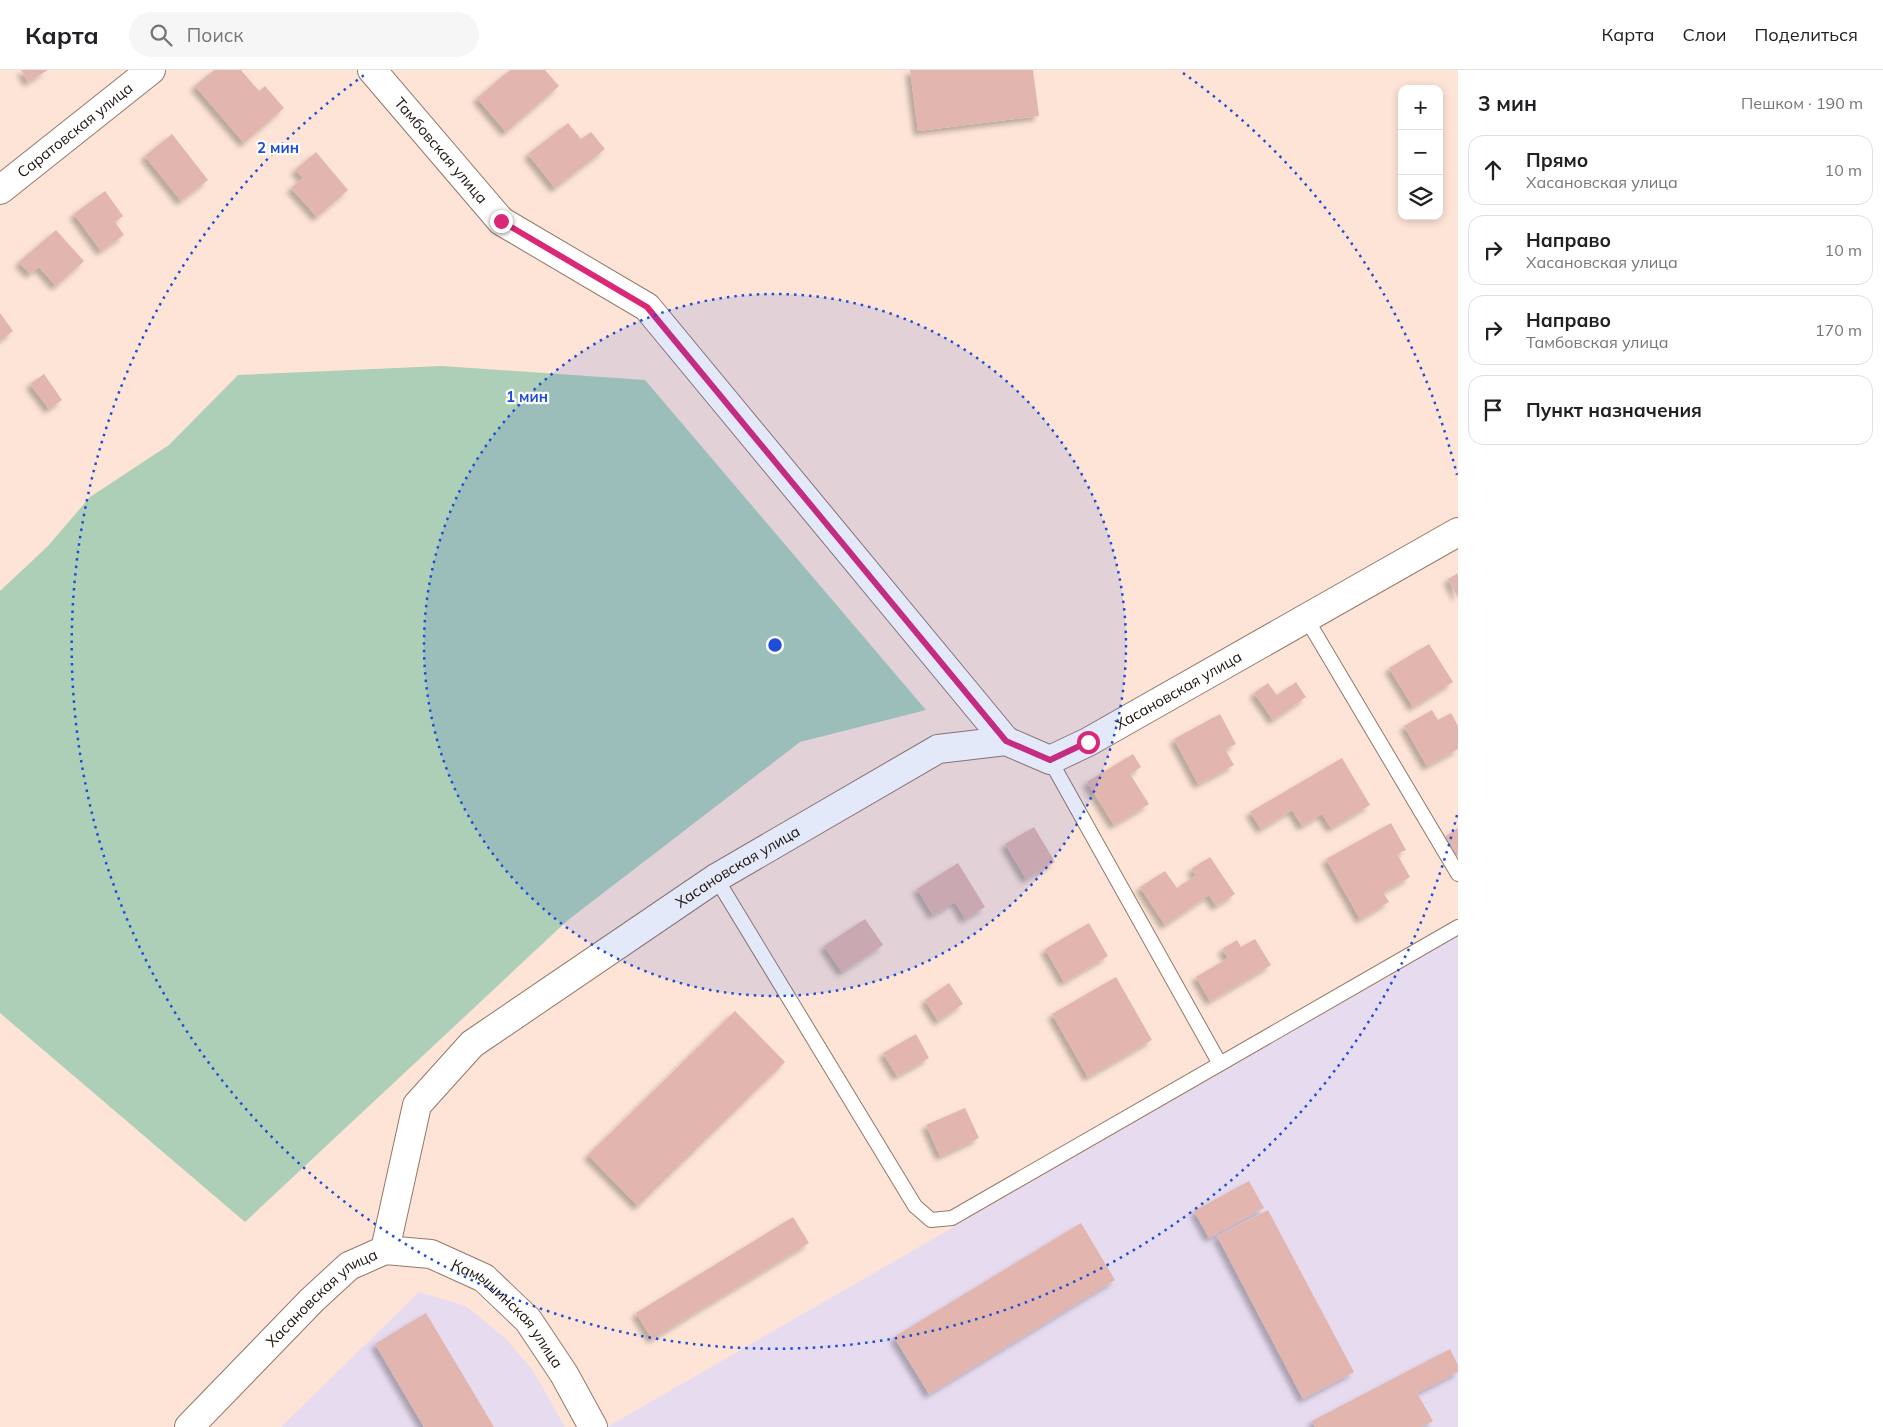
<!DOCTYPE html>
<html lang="ru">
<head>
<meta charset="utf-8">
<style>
  body { margin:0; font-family:Mulish,sans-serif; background:#f6f6f6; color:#202124 }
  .controls { position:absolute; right:15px; top:15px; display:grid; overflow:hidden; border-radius:10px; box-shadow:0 2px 8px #0003 }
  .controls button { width:45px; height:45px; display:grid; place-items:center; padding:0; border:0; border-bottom:1px solid #e0e0e0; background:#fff; color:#202124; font:25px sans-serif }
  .stop { position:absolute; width:15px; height:15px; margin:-11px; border:4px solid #db2777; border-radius:50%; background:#fff }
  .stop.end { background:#db2777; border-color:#fff; box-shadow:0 1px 5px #0008 }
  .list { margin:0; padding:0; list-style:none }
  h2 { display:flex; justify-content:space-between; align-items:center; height:65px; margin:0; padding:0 20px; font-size:21px }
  h2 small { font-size:16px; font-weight:400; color:#757577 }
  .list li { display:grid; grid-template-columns:32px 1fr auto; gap:15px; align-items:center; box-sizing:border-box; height:70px; margin:0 10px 10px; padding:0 10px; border:1px solid #e0e0e0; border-radius:15px }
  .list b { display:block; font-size:19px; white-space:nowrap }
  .list p { margin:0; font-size:16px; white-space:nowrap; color:#757577 }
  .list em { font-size:16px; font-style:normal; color:#757577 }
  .icon { flex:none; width:28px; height:28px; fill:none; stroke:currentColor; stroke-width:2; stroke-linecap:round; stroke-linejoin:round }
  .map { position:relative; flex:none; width:1458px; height:1357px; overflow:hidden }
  header { display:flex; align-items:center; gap:30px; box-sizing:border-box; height:70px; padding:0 25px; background:#fff; border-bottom:1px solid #e0e0e0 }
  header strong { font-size:24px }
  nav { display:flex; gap:28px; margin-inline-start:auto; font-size:18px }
  .search { width:350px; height:45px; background:#f6f6f6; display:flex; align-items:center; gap:12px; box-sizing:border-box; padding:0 18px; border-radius:28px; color:#757577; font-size:19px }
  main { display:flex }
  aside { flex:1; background:#fff }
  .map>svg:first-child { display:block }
  .industrial { fill:#e7dbef }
  .green { fill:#adcfb7 }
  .building { fill:#e2b5ae; filter:url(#shadow) }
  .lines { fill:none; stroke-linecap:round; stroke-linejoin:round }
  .service-casing { stroke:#947869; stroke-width:16 }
  .minor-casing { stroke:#947869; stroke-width:30 }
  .service { stroke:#fff; stroke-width:14 }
  .minor { stroke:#fff; stroke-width:28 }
  .route { stroke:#db2777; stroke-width:6 }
  .ring { fill:none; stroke:#1d4ed8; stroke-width:2.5; stroke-dasharray:2.5 5 }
  .labels { text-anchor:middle; stroke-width:4.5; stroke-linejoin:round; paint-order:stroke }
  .street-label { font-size:15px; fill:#1e130d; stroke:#fff }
  .centre { fill:#1d4ed8; stroke:#fff; stroke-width:2.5 }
  .ring-label { font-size:15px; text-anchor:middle; font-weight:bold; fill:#1d4ed8; stroke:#fff; stroke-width:4.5; stroke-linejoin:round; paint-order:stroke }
</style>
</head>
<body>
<header>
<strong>Карта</strong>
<div class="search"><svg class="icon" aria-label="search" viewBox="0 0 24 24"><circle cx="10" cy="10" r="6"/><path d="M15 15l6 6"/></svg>Поиск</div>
<nav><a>Карта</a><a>Слои</a><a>Поделиться</a></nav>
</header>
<main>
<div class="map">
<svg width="1458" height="1357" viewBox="0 0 1458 1357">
  <defs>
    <filter id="shadow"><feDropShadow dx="-4.5" dy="4.5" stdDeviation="2.5" flood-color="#0004"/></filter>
  </defs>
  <rect width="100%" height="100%" fill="#fde4d6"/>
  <path class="industrial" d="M1458,866V1357H607Z
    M419,1222L466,1236L504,1267L532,1299L565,1357H281Z"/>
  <path class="green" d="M442,296L645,310L926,640L800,672L568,850L245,1152L0,943V521L48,476L90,427L169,375L238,305Z"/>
  <path class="building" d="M21,0H48L28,12Z
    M214,0H241L259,21L265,16L284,38L244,73L195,16Z
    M510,0H545L559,16L506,62L477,28Z
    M910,0H1033L1039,46L918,61Z
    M568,53L581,69L591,62L605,79L555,118L528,84Z
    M172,64L208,110L181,131L145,86Z
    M316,82L348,120L317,147L291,118L303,108L295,100Z
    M105,121L123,146L115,152L124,165L101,181L74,144Z
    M56,160L84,191L56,216L39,197L30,204L19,192Z
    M0,243L13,261L0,271Z
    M44,304L62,330L49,339L30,314Z
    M1458,503V528L1448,509Z
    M1429,574L1453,612L1413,637L1389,598Z
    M1296,612L1306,627L1273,650L1254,623L1268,613L1277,625Z
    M1432,640L1438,650L1451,643L1458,656V679L1427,696L1404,656Z
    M1220,644L1236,674L1225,679L1234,695L1198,714L1174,669Z
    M1133,684L1141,697L1130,704L1149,734L1114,755L1087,712Z
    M1342,688L1370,735L1331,758L1322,744L1302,756L1292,740L1261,759L1250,742Z
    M1391,753L1406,780L1397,784L1410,807L1383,822L1389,832L1360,849L1326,789Z
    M1034,757L1055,792L1026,809L1005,774Z
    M1458,758V785L1456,787L1443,768Z
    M1210,787L1235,824L1216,836L1209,825L1165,855L1140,817L1165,801L1177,818L1196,805L1191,799Z
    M958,793L985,837L965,849L955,832L933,845L917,819Z
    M865,849L883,875L842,902L824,876Z
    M1089,853L1108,886L1064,912L1045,879Z
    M1255,869L1271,895L1210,931L1196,907L1228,888L1222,879L1237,870L1241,877Z
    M1116,907L1152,970L1088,1007L1052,944Z
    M949,913L963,934L938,951L925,930Z
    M735,941L785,992L638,1136L588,1085Z
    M916,964L929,988L897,1006L883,983Z
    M965,1038L979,1068L940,1086L926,1055Z
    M1249,1111L1264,1138L1209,1168L1194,1141Z
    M1268,1140L1354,1302L1303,1329L1217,1166Z
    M793,1147L809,1173L652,1269L636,1243Z
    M1081,1153L1115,1210L929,1324L894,1267Z
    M426,1243L494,1357H424L375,1274Z
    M1450,1279L1458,1295V1302L1417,1323L1433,1351L1422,1357H1315L1312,1351Z"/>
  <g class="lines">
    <g class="service-casing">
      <path id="service" d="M1306,548L1458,804
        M1050,690L1220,994
        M716,808L915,1136L931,1150L952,1148L1458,857"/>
    </g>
    <g class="minor-casing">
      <g id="minor">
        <path id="s1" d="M372,0L501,151L647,237L1006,671"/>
        <path id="s2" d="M0,120L151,0"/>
        <path id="s3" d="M385,1180L417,1035L472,974L716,808L938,679L1006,671L1050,690L1088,672L1458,462"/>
        <path id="s4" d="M189,1357L312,1230L349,1196L385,1180L431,1184L484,1208L528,1250L564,1304L593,1357"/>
      </g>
    </g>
    <use href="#service" class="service"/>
    <use href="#minor" class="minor"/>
  </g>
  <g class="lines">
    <path class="route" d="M501,151L647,237L1006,671L1050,690L1088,672"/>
  </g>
  <circle cx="775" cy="575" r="351" fill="#1d4ed8" fill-opacity=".12"/>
  <g class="ring">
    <circle cx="775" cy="575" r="351"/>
    <path d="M1457 745A703 703 0 1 1 367 3M1183 3A703 703 0 0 1 1457 405"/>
  </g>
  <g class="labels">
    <g class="street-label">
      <text dy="5" stroke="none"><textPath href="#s2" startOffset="96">Саратовская улица</textPath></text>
      <text dy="5" stroke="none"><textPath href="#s1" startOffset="106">Тамбовская улица</textPath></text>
      <text dy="5" stroke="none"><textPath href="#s3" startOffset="1045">Хасановская улица</textPath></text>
      <text dy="5" stroke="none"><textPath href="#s3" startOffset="550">Хасановская улица</textPath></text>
      <text dy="5" stroke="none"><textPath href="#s4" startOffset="186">Хасановская улица</textPath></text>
      <text dy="5" stroke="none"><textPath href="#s4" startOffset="412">Камышинская улица</textPath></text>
    </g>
  </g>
  <circle cx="775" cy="575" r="8" class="centre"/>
  <g class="ring-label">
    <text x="278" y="83">2 мин</text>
    <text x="527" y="332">1 мин</text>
  </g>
</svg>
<div class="controls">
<button>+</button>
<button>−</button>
<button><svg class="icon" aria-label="layers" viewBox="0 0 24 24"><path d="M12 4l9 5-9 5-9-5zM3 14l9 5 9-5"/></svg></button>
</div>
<div class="stop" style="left:1088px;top:672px"></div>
<div class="stop end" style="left:501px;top:151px"></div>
</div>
<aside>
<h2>3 мин<small>Пешком · 190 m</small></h2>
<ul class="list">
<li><svg class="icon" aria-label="ahead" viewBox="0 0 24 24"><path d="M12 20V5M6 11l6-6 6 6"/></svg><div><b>Прямо</b><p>Хасановская улица</p></div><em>10 m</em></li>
<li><svg class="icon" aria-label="right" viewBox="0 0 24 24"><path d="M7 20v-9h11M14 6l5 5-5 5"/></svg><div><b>Направо</b><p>Хасановская улица</p></div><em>10 m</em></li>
<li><svg class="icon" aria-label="right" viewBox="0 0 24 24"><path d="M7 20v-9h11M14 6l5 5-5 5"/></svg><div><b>Направо</b><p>Тамбовская улица</p></div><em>170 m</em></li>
<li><svg class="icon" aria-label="arrive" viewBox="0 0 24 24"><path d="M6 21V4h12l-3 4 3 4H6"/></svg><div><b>Пункт назначения</b></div></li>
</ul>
</aside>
</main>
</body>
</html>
